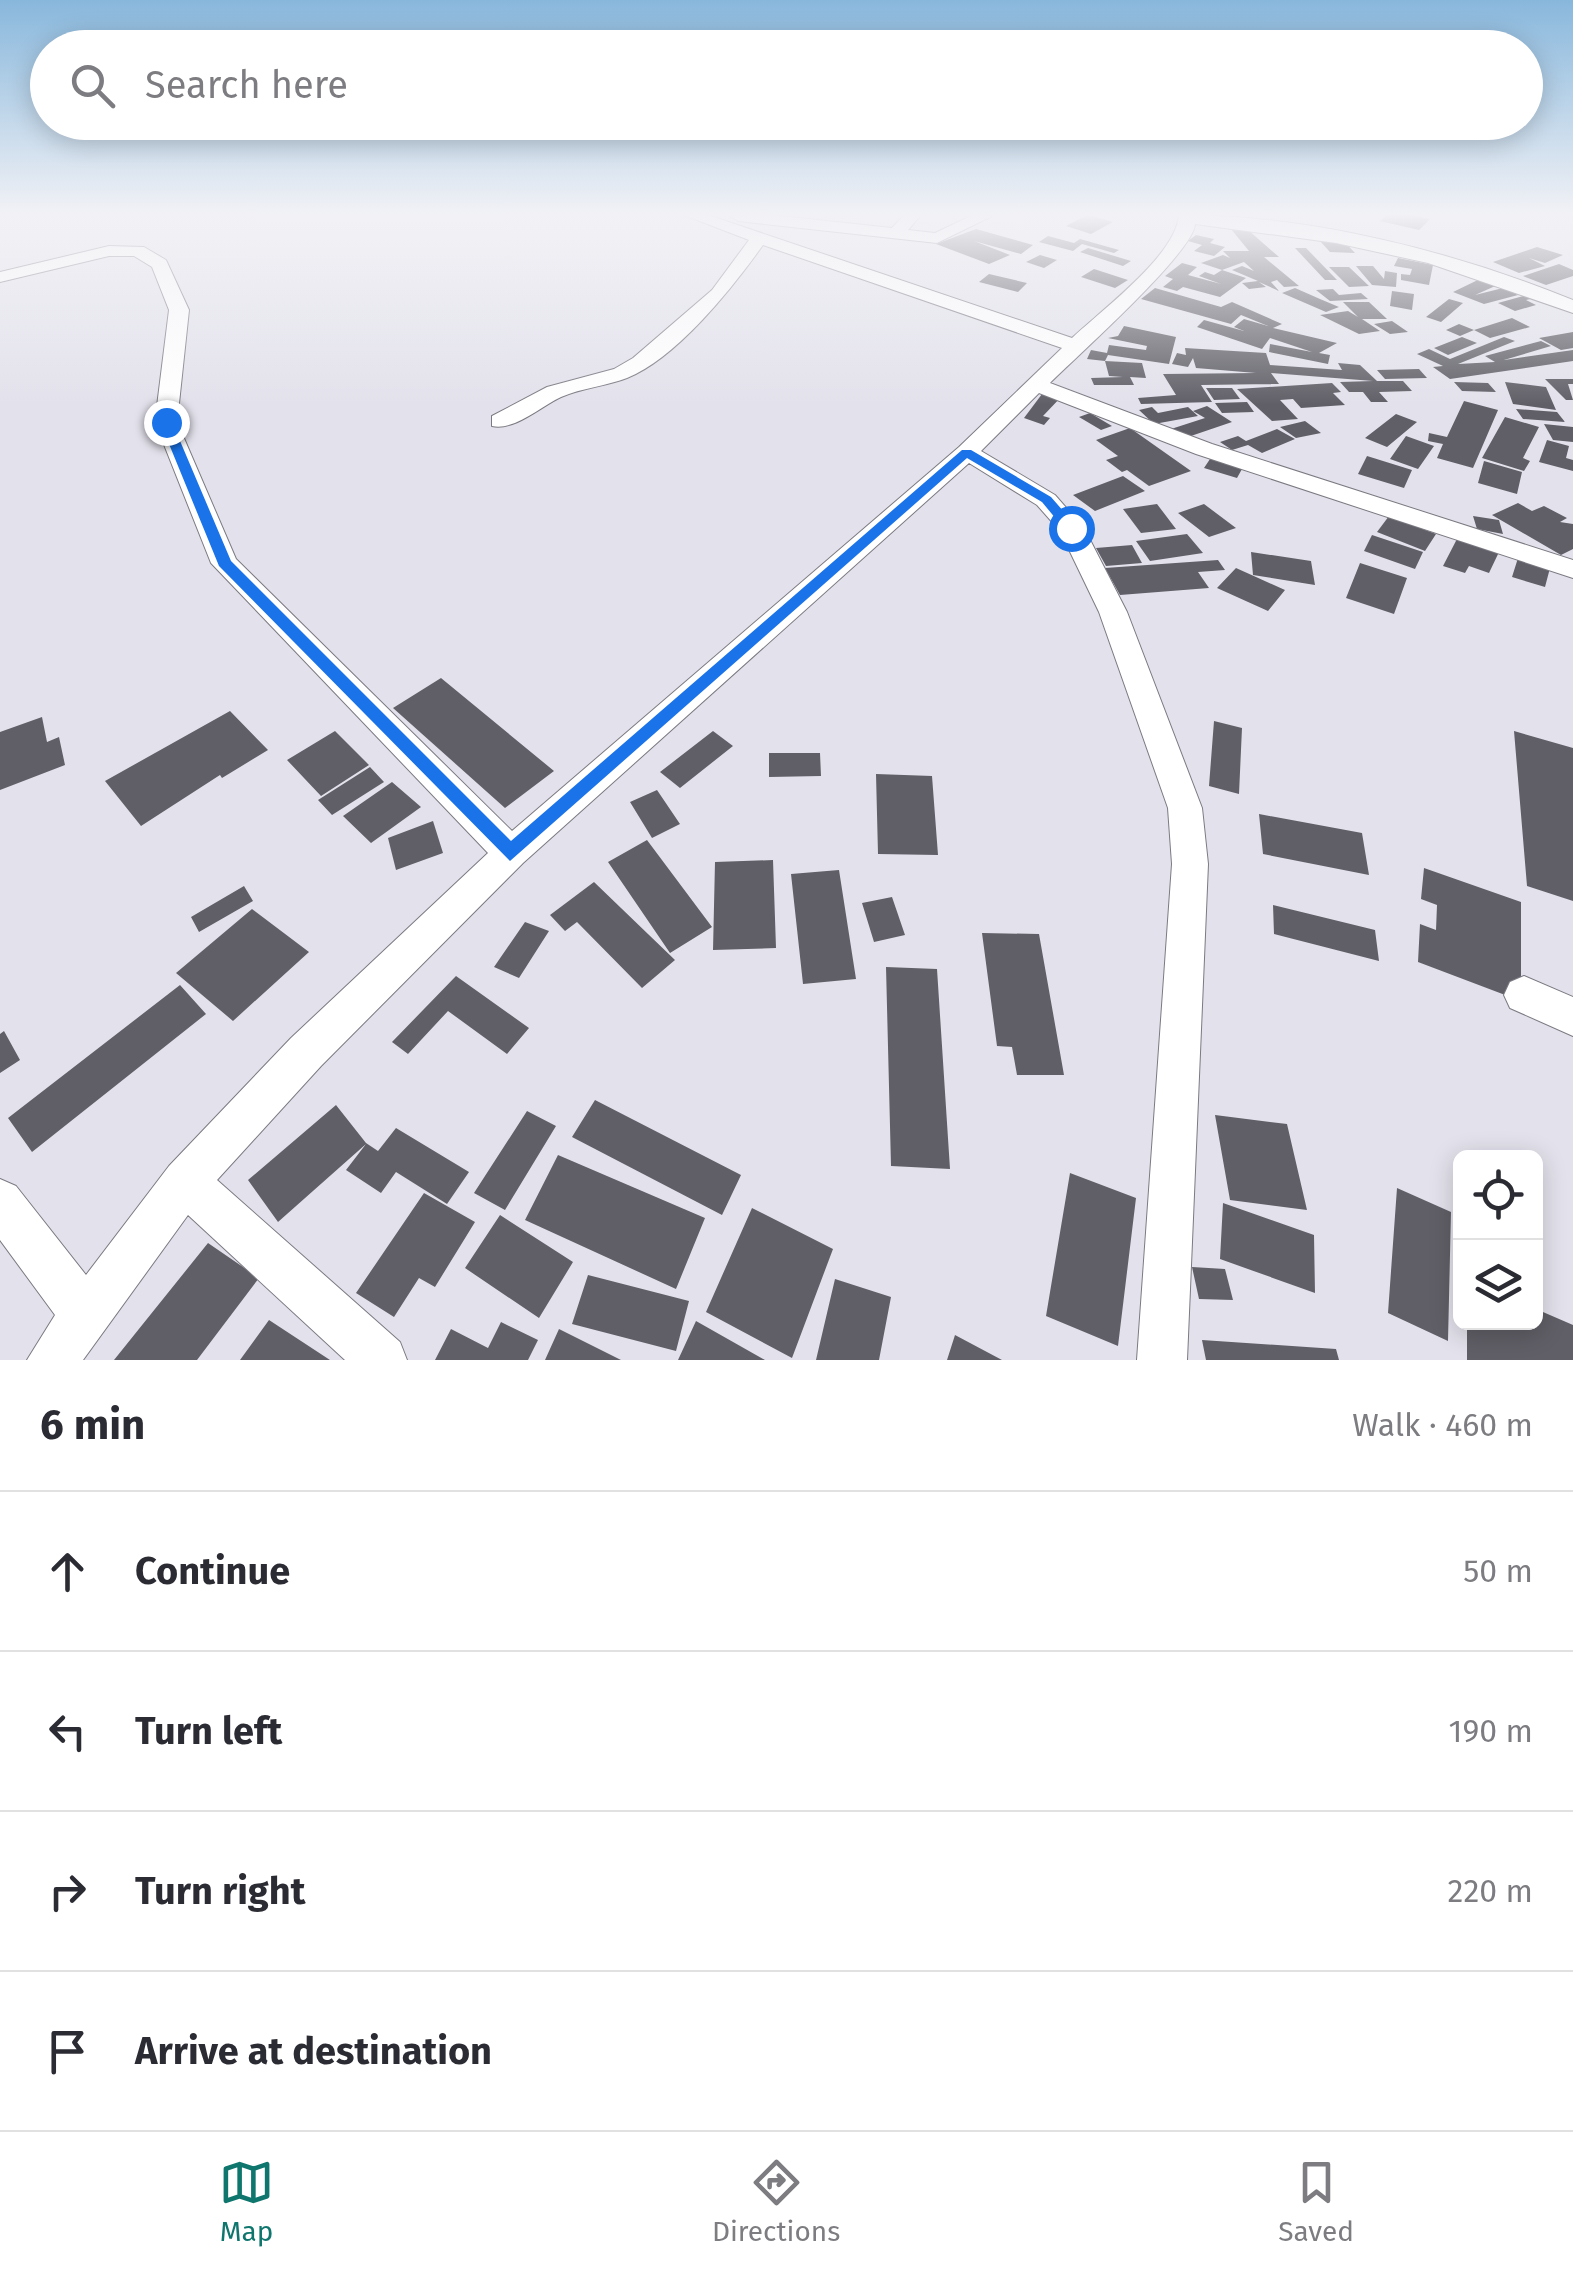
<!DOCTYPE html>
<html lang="en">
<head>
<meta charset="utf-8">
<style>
  body { margin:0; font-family:"Fira Sans",sans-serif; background:#f2f2f3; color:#2b2b33 }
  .controls { position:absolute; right:30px; bottom:30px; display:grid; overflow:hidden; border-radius:15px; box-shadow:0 5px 25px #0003 }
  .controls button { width:90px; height:90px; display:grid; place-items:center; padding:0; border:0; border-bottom:2px solid #e1e1e2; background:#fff; color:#2b2b33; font:50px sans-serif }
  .stop { position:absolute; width:30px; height:30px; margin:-22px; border:8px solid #1a73e8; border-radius:50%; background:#fff }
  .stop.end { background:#1a73e8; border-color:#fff; box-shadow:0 2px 10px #0008 }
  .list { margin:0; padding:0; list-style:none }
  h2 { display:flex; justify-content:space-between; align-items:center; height:130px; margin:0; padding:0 40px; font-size:42px }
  h2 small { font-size:32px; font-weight:400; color:#7c7c81 }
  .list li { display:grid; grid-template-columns:65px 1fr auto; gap:30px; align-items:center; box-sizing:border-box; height:160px; padding:0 40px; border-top:2px solid #e1e1e2 }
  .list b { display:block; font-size:38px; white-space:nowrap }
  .list em { font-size:32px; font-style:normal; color:#7c7c81 }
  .icon { flex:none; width:55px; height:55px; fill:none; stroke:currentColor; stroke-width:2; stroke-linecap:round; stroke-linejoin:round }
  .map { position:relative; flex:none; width:1573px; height:1360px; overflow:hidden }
  .search { position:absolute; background:#fff; box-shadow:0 5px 25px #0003; left:30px; right:30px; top:30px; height:110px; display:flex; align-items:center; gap:25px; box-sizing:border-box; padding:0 35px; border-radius:55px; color:#7c7c81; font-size:38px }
  .sheet { height:770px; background:#fff }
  nav { display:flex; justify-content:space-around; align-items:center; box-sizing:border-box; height:140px; border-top:2px solid #e1e1e2; background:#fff; font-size:28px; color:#7c7c81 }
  nav a { display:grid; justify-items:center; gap:5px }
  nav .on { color:#0f766e }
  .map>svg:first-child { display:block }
  .building { fill:#605f67 }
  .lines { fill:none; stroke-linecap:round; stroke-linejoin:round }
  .minor-casing { stroke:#7b7a82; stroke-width:2 }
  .minor { fill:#fff; fill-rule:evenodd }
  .route { fill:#1a73e8 }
</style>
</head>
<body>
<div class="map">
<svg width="1573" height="1360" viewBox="0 0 1573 1360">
  <rect width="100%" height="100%" fill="#e3e2ec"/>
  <path class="building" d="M1087,215H1089L1113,222L1091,234L1066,226Z
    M1387,215H1412L1430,219L1419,230L1380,221Z
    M976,229L1033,245L1021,254L974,241L1010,255L989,264L936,244Z
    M1231,229H1247L1279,257H1264L1299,286L1284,287L1277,280L1271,282L1279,291L1259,282L1266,287L1249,289L1242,283L1258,281L1232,270L1242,266L1254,271L1244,262L1222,270L1246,278L1220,297L1183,287L1177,291L1163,287L1173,279L1165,276L1182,263L1197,267L1188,275L1221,284L1199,276L1205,272L1214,275L1222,270L1201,263L1223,255L1230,258L1223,251H1249Z
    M1337,234L1355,253L1330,252L1320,241Z
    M1196,235L1214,239L1210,243L1225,247L1214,256L1194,251L1202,245L1188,241Z
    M1048,236L1074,243L1080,239L1119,250L1114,253L1082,244L1073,251L1039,242Z
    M1537,247L1563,255L1545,263L1529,258L1545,266L1519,273L1493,262Z
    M1088,248L1131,261L1123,266L1080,252Z
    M1295,248H1306L1337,280H1325Z
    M1040,255L1057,260L1044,268L1026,262Z
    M1398,258L1433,265L1429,285L1401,280V274L1410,275L1412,269L1394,266Z
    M1559,264L1573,270V276L1546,285L1523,276Z
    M1356,266H1373L1384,279L1385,271L1397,273L1396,287L1372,285Z
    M1329,267H1349L1369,286L1349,287Z
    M1094,269L1128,280L1115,288L1081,277Z
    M989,274L1027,283L1018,292L979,282Z
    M1484,277L1502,283L1475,295L1503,288L1518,295L1484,304L1453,292Z
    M1155,288L1221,307L1232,302L1282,324L1273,328L1337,343L1319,353L1330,355L1328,364L1269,352L1270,344L1312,352L1270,338L1262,349L1197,327L1204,320L1244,331L1234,327L1244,319L1268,326L1241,315L1231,324L1141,299Z
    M1295,288L1320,299L1339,307L1326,312L1282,293Z
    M1333,289L1339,295L1361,293L1368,299L1330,301L1316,290Z
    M1392,291L1414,294L1412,310L1390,306Z
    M1531,294L1539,297L1526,300L1536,305L1515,311L1498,303Z
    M1449,299L1463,303L1441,322L1426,317Z
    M1343,302H1369L1387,319H1362L1380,331L1359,334L1320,315L1348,311L1358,317Z
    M1512,318L1530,327L1490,338L1474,330L1460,336L1446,330L1459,324L1474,330Z
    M1392,321L1408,332L1390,334L1374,324Z
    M1124,326L1176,337L1169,364L1108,355L1105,361L1142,363L1146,378L1130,377L1134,385H1094L1091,378L1123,377L1109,376L1105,361L1087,359L1091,350L1107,353L1109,345L1146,350L1147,346L1108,338L1118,336Z
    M1573,332V348L1561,350L1539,338Z
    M1462,337L1477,343L1448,355L1434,348Z
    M1504,337L1515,341L1458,364L1495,362L1485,356L1541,341L1551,346L1504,360L1573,350V361L1450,379L1433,367L1443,366L1417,354L1429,349L1450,359Z
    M1185,348L1266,353L1270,365L1342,370L1338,363L1360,365L1377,381H1403L1412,391L1379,392L1388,402H1371L1363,392H1349L1340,382L1373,381L1271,373L1279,384L1201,385L1212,402L1141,404L1138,398L1176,395L1163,374L1256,373L1196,368L1193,358L1188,367L1172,364L1177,353L1186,355Z
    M1419,369L1427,378L1385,379L1377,370Z
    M1545,379H1573V384H1568L1573,400H1566Z
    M1454,382L1488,383L1496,392L1462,391Z
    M1505,382L1546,387L1556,410L1513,404Z
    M1332,383L1341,392L1333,393L1345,405L1301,408L1293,399L1280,400L1298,419L1272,421L1237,389Z
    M1206,388H1232L1240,399L1214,400Z
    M1045,390L1062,396L1043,416L1050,418L1044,425L1024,418Z
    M1464,401L1498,410L1473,468L1437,458L1443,444L1428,441L1429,433L1447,437Z
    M1247,402L1254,412L1222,413L1215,403Z
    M1207,406L1232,422L1185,438L1171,429L1205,418L1193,411Z
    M1152,407L1158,413L1188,407L1198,416L1154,424L1139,410Z
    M1516,409L1557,412L1565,422L1523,419Z
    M1090,413L1112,426L1101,430L1079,417Z
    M1396,414L1417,422L1387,447L1365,438Z
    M1505,417L1539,427L1523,458L1530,461L1524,471L1482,458Z
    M1305,421L1321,433L1296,438L1280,427Z
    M1544,424L1573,427V442L1553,440Z
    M1130,428L1191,471L1149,486L1127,470L1122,472L1106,460L1118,456L1096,440Z
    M1277,429L1295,439L1262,453L1248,445L1232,450L1220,442L1238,436L1246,441Z
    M1406,436L1434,446L1418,469L1390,459Z
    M1547,440L1569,446L1566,458L1573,460V471L1539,462Z
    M1367,456L1412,470L1404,488L1358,474Z
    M1210,459L1242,469L1237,478L1204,468Z
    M1484,461L1522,472L1517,494L1478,483Z
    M1123,476L1145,491L1095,511L1073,495Z
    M1518,503L1532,511L1544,506L1567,518L1560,522L1573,524V549L1561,555L1492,515Z
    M1157,504L1176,529L1141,533L1123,509Z
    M1204,504L1236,528L1209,537L1178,513Z
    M1389,516L1436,534L1425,551L1377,532Z
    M1473,516L1499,520L1503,534L1477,529Z
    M1187,534L1203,553L1150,561L1136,541Z
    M1372,535L1423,552L1415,569L1364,551Z
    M1458,537L1499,552L1489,573L1469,566L1465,573L1443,566Z
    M1132,545L1142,563L1106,566L1096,548Z
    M1251,552L1311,561L1315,585L1253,575Z
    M1518,558L1550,568L1545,587L1512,577Z
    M1218,560L1225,570L1198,572L1209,588L1120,595L1105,568Z
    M1360,563L1407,578L1394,614L1346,598Z
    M1236,568L1256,577L1285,590L1268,611L1217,588Z
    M441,678L554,771L505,808L393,708Z
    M230,711L268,750L222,778L220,775L141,826L105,781Z
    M42,717L47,742L59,737L65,765L0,790V732Z
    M1214,721L1242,728L1239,794L1209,786Z
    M335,731L369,765L321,796L287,760Z
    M713,731L733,746L680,788L660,772Z
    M1514,731L1573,748V901L1527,886Z
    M769,753H820L821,776L769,777Z
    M370,767L384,782L332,815L318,800Z
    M876,774L932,776L938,855L878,854Z
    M392,782L421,807L371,843L343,816Z
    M657,790L680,824L652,838L630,802Z
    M1259,814L1362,833L1369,875L1263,854Z
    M433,821L443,853L396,870L388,838Z
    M647,840L712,927L670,953L608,862Z
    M773,860L776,948L713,950L715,862Z
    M1424,868L1521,902V1001L1418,962L1420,924L1436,930L1437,905L1421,899Z
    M839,870L856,979L803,984L791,874Z
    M594,882L675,960L642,988L577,922L565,931L550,915Z
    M244,886L253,901L199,932L191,917Z
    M892,897L905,935L874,942L862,903Z
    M1273,905L1375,930L1379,961L1274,934Z
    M252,909L309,952L233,1021L176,973Z
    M525,922L549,931L519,978L494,967Z
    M982,933L1039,934L1064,1075H1017L1012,1047L997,1046Z
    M886,967L937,969L950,1169L891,1166Z
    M456,976L529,1028L507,1054L448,1011L408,1054L392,1042Z
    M180,985L206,1014L32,1152L8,1118Z
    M4,1031L20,1060L0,1073V1034Z
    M595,1100L741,1175L722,1215L572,1137Z
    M336,1105L366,1143L378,1151L396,1128L469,1172L447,1204L396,1172L381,1193L346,1170L366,1144L278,1222L248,1180Z
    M527,1111L556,1126L505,1210L474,1193Z
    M1215,1115L1287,1124L1307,1210L1230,1200Z
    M558,1155L705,1218L676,1289L525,1220Z
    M1070,1173L1136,1198L1118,1346L1046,1316Z
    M1397,1188L1451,1212L1448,1341L1388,1313Z
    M424,1193L475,1222L435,1287L419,1278L394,1317L356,1293Z
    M1223,1203L1314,1235L1315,1293L1220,1259Z
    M752,1208L833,1249L792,1358L706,1312Z
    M500,1215L573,1262L539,1318L465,1268Z
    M208,1243L259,1278L197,1360H114Z
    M1192,1267L1225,1269L1233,1300L1199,1299Z
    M588,1275L689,1301L676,1351L572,1324Z
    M835,1279L891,1297L879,1360H816Z
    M1536,1309L1573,1325V1360H1467V1322H1536Z
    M269,1320L330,1360H240Z
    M696,1321L765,1360H678Z
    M501,1322L538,1340L528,1360H435L451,1329L488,1348Z
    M559,1329L621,1360H545Z
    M955,1335L1002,1360H947Z
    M1202,1340L1336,1349L1339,1360H1206Z"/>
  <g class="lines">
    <g class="minor-casing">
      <path id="minor" d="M684,215H708L1072,338C1103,309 1176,255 1179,215C1311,215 1452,251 1573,300V313L1428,263L1336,243L1195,224C1194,252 1076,357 1050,383L1212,444L1573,560V578L1196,454L1039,393L981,451L1055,495L1084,528L1127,612L1202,808L1208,864L1187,1360H1137L1172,864L1168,808L1099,612L1060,531L1037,505L969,463L523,863L321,1066L217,1180L400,1342L407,1360H345L188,1215L83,1360H27L55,1315L0,1240V1179L16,1186L86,1275L169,1166L291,1038L488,853L211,563L155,422L169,310L152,267L134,256H109L0,282V272L109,246L144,247L166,260L189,310L177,422L236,559L512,831L959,447L1062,348L763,245C733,287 677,358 627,378C606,386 582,388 561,397C541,406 515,431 492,426V416L547,387L614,369L633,358L712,290L749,240Z
        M771,215L892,228L904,215H921L908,230L935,233L973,215L992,216L937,243L738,221L730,216Z
        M1524,976L1573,997V1036L1510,1008L1504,995L1510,982Z"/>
    </g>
    <use href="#minor" class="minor"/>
  </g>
  <linearGradient id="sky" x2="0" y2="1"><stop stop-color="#88b7dc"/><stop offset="0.53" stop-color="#f2f2f6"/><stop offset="1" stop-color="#f2f2f6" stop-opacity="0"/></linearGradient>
  <rect width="1573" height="405" fill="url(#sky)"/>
  <path class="route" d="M166,418L172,422L231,561L511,841L962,450H971L1051,497L1078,528L1066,531L1042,502L967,458L510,861L219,566L160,422Z"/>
</svg>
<div class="controls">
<button><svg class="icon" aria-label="locate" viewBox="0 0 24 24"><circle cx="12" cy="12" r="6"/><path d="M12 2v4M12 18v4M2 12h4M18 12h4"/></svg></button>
<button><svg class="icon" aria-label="layers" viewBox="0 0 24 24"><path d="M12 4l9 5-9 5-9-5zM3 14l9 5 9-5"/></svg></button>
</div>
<div class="stop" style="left:1071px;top:528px"></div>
<div class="stop end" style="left:166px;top:422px"></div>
<div class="search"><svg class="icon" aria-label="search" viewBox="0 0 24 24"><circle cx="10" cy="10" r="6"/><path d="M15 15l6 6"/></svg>Search here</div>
</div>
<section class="sheet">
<h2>6 min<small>Walk · 460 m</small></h2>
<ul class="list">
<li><svg class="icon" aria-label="ahead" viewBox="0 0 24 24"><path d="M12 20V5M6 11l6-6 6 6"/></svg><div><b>Continue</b></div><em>50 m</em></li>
<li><svg class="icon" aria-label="left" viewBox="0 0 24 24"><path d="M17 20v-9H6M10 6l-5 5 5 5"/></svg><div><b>Turn left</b></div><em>190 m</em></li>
<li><svg class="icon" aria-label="right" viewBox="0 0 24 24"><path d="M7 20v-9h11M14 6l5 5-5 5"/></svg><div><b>Turn right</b></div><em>220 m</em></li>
<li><svg class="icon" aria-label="arrive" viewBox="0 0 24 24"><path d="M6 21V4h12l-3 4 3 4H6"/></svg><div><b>Arrive at destination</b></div></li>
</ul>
</section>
<nav>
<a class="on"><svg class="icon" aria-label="map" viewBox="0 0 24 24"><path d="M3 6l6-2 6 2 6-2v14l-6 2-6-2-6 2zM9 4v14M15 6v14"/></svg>Map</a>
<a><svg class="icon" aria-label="directions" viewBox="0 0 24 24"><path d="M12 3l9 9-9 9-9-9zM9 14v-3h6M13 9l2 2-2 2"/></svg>Directions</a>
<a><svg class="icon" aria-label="saved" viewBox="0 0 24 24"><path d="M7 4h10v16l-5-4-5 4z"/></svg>Saved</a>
</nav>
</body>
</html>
